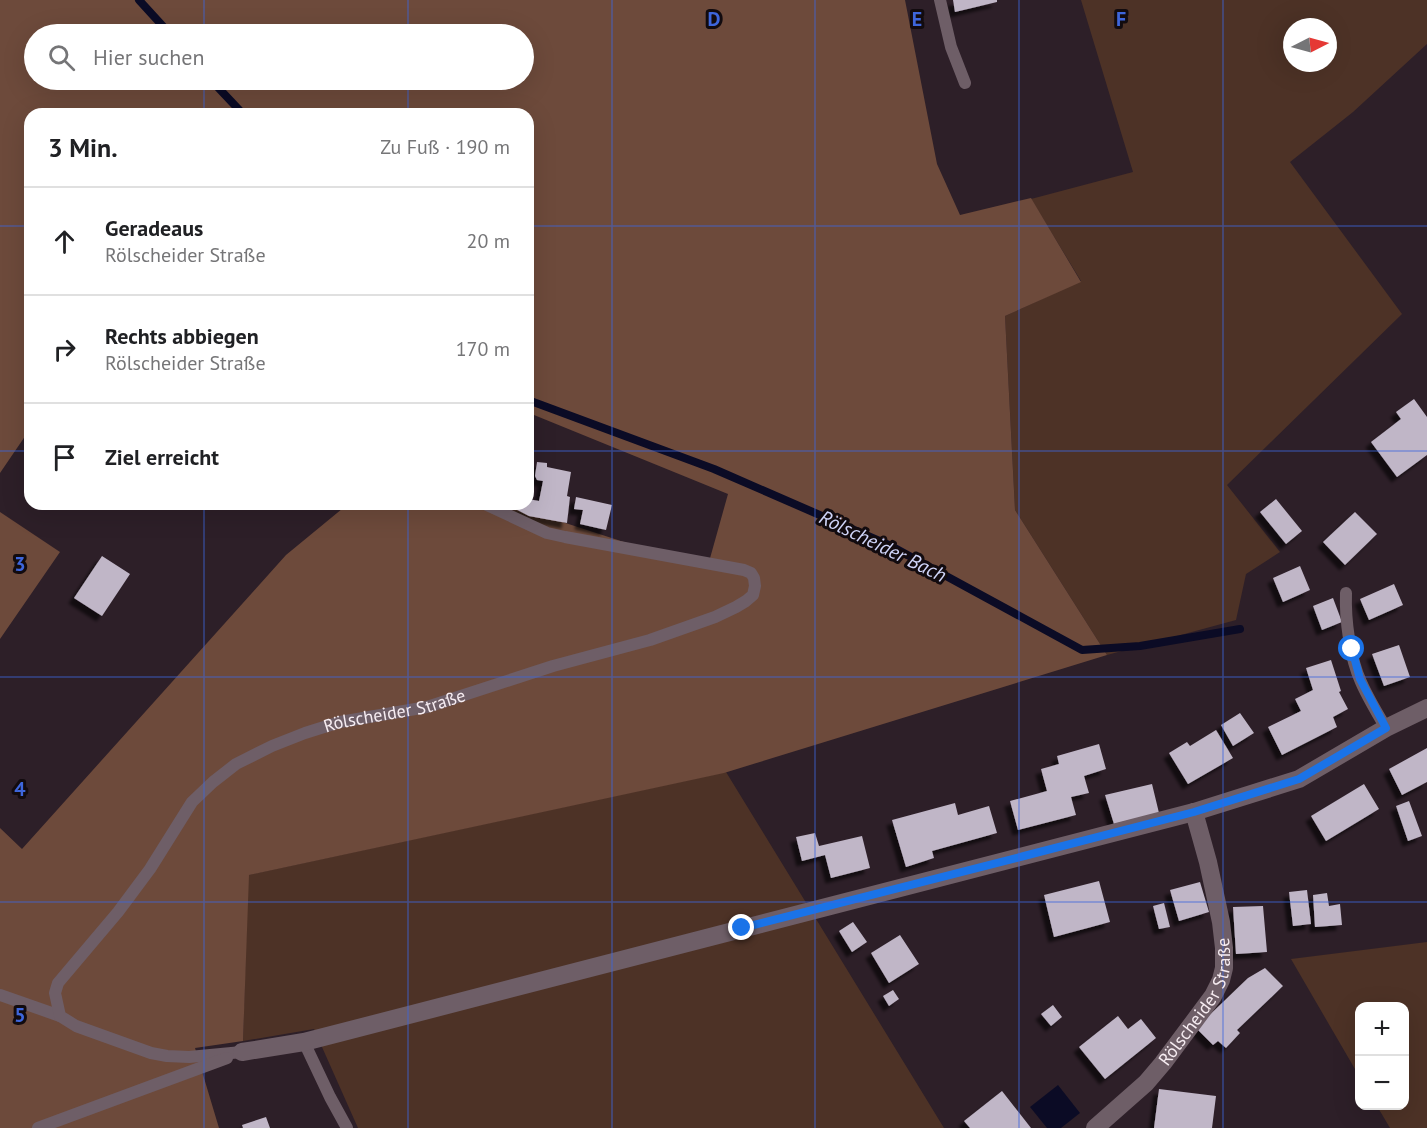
<!DOCTYPE html>
<html lang="de">
<head>
<meta charset="utf-8">
<style>
  body { margin:0; font-family:"PT Sans",sans-serif; background:#f2f2f2; color:#202124 }
  .controls { position:absolute; right:18px; bottom:18px; display:grid; overflow:hidden; border-radius:12px; box-shadow:0 6px 24px #0002 }
  .controls button { width:54px; height:54px; display:grid; place-items:center; padding:0; border:0; border-bottom:2px solid #e0e0e0; background:#fff; color:#202124; font:30px sans-serif }
  .compass { position:absolute; left:1283px; top:18px; width:54px; height:54px; border-radius:50%; background:#fff; box-shadow:0 6px 24px #0002; rotate:84deg }
  .stop { position:absolute; width:18px; height:18px; margin:-14px; border:4px solid #1a73e8; border-radius:50%; background:#fff }
  .stop.end { background:#1a73e8; border-color:#fff; box-shadow:0 2px 6px #0008 }
  .list { margin:0; padding:0; list-style:none }
  h2 { display:flex; justify-content:space-between; align-items:center; height:78px; margin:0; padding:0 24px; font-size:26px }
  h2 small { font-size:20px; font-weight:400; color:#757577 }
  .list li { display:grid; grid-template-columns:39px 1fr auto; gap:18px; align-items:center; box-sizing:border-box; height:108px; padding:0 24px; border-top:2px solid #e0e0e0 }
  .list b { display:block; font-size:22px; white-space:nowrap }
  .list p { margin:0; font-size:20px; white-space:nowrap; color:#757577 }
  .list em { font-size:20px; font-style:normal; color:#757577 }
  .icon { flex:none; width:33px; height:33px; fill:none; stroke:currentColor; stroke-width:2; stroke-linecap:round; stroke-linejoin:round }
  .map { position:relative; flex:none; width:1427px; height:1128px; overflow:hidden }
  .search { position:absolute; background:#fff; box-shadow:0 6px 24px #0002; left:24px; top:24px; width:510px; height:66px; display:flex; align-items:center; gap:15px; box-sizing:border-box; padding:0 21px; border-radius:33px; color:#757577; font-size:22px }
  .panel { position:absolute; background:#fff; box-shadow:0 6px 24px #0002; left:24px; top:108px; width:510px; height:402px; border-radius:18px }
  .map>svg:first-child { display:block }
  .green { fill:#4d3226; fill-rule:evenodd }
  .forest { fill:#6d4a3b; fill-rule:evenodd }
  .water { fill:#0b0b25 }
  .lines { fill:none; stroke-linecap:round; stroke-linejoin:round }
  .stream { stroke:#0b0b25; stroke-width:8 }
  .building { fill:#c0b6c7; filter:url(#shadow) }
  .service { stroke:#6e5e67; stroke-width:12 }
  .minor { stroke:#6e5e67; stroke-width:18 }
  .route { stroke:#1a73e8; stroke-width:8 }
  .grid { fill:none; stroke:#3e66dc; stroke-width:1.5; stroke-opacity:0.55 }
  .labels { text-anchor:middle; stroke-width:6; stroke-linejoin:round; paint-order:stroke }
  .street-label { font-size:18px; fill:#f6ecf1; stroke:#120b0f }
  .water-label { font-size:20px; font-style:italic; fill:#cfd4f8; stroke:#120b0f }
  .grid-label { font-size:20px; text-anchor:middle; font-weight:bold; fill:#3e66dc; stroke:#120b0f; stroke-width:6; stroke-linejoin:round; paint-order:stroke }
</style>
</head>
<body>
<div class="map">
<svg width="1427" height="1128" viewBox="0 0 1427 1128">
  <defs>
    <filter id="shadow"><feDropShadow dx="-5.5" dy="5.5" stdDeviation="1.5" flood-color="#0009"/></filter>
  </defs>
  <rect width="100%" height="100%" fill="#2d1f28"/>
  <path class="green" d="M1081,0H1427V44L1353,112L1290,162L1402,314L1227,485L1280,552L1246,574L1236,620L1107,655L1015,510L1005,316L1081,281L1031,199L1133,172ZM1292,27H1328V63H1292Z
    M726,772L944,1128H358L314,1029L243,1041L248,875Z
    M1427,942V1128H1390L1377,1106H1404V1006H1360L1359,1076L1291,959Z"/>
  <path class="forest" d="M0,0H905L937,164L960,215L1031,198L1081,282L1005,316L1015,510L1107,655L724,773L249,875L243,1041L195,1048L219,1128H0V828L22,849L286,555L348,504H507L707,569L728,494L534,415L528,433V114H30V429L0,473ZM34,34H524V80H34Z
    M0,512L60,552L0,639Z"/>
  <path class="water" d="M1058,1085L1080,1113L1061,1128H1047L1030,1107Z"/>
  <g class="lines">
    <path class="stream" d="M139,0L170,34
      M211,80L243,114
      M528,400L714,469L891,546L1082,650L1140,646L1240,629"/>
  </g>
  <path class="building" d="M953,0H997V2L955,12Z
    M1414,399L1427,417V455L1397,477L1371,442L1401,419L1396,412Z
    M537,462L547,463V467L571,472L567,496L570,497L567,523L529,516L506,504H528V499L539,501L543,481L537,480L535,476Z
    M576,497L612,505L606,530L580,524L583,510L574,509Z
    M1276,499L1302,531L1286,544L1260,512Z
    M1355,512L1377,534L1345,565L1323,542Z
    M102,556L130,574L102,616L74,598Z
    M1300,566L1310,590L1283,602L1273,578Z
    M1394,584L1403,605L1369,620L1360,599Z
    M1333,598L1342,622L1322,630L1313,606Z
    M1399,645L1410,677L1384,686L1372,654Z
    M1331,660L1341,691L1339,692L1348,709L1333,717L1337,727L1282,755L1268,727L1301,711L1295,699L1313,690L1306,668Z
    M1240,713L1254,733L1233,746L1221,725Z
    M1216,730L1233,758L1188,784L1169,753L1187,742L1190,746Z
    M1099,744L1106,769L1084,776L1089,793L1071,797L1076,815L1018,830L1010,801L1047,791L1041,769L1059,764L1057,756Z
    M1427,748V782L1402,795L1389,769Z
    M1152,784L1159,813L1114,824L1105,795Z
    M1364,784L1379,809L1326,841L1311,816Z
    M1409,801L1422,836L1408,841L1396,806Z
    M955,803L958,815L989,806L997,833L932,851L934,858L906,867L892,820Z
    M815,833L819,846L862,836L870,868L831,878L825,855L802,861L796,837Z
    M1099,881L1110,922L1054,937L1044,895Z
    M1200,882L1209,912L1179,921L1170,890Z
    M1307,890L1311,924L1293,926L1289,892Z
    M1327,893L1329,906L1340,904L1342,925L1315,927L1313,895Z
    M1164,903L1170,927L1159,929L1153,906Z
    M1263,906L1267,952L1236,954L1233,907Z
    M853,922L867,942L852,952L839,931Z
    M900,935L919,964L889,983L871,953Z
    M1265,968L1283,986L1237,1030L1240,1033L1226,1048L1218,1041L1213,1045L1196,1028L1248,978Z
    M893,990L899,999L889,1006L883,996Z
    M1053,1005L1062,1017L1051,1026L1041,1014Z
    M1118,1016L1128,1029L1141,1019L1156,1038L1105,1079L1079,1047Z
    M1159,1089L1216,1096L1212,1128H1154Z
    M1002,1091L1031,1128H970L964,1121Z
    M266,1117L270,1128H243L242,1125Z"/>
  <g class="lines">
    <g class="service">
      <path d="M940,0L951,47L965,83"/>
      <path d="M1346,593C1345,620 1350,658 1361,682C1368,698 1377,713 1386,728"/>
      <path d="M0,995L60,1016"/>
      <path d="M304,1042L330,1097L347,1128"/>
      <path id="s1" d="M242,1052L189,1057L167,1056L151,1053L76,1026L60,1016L55,993L58,983L118,912L150,869L192,802L213,782L236,764L272,746L305,733L340,722L427,707L553,666L650,640L715,617L736,607L746,601L753,595L755,586L754,578L751,573L744,570L565,537L547,533L485,504"/>
      <path d="M38,1128L227,1058"/>
    </g>
    <g class="minor">
      <path d="M242,1052L304,1042L339,1033L1194,812L1299,779L1386,728L1427,708"/>
      <path id="s2" d="M1095,1128L1146,1083L1163,1063L1213,996L1221,980L1224,968V948L1221,922L1208,862L1194,812"/>
    </g>
  </g>
  <g class="lines">
    <path class="route" d="M742,928L1024,856L1194,812L1299,779L1386,728L1360,679L1352,649"/>
  </g>
  <path class="grid" d="M204,0V34M408,0V34M612,0V1128M815,0V1128M1019,0V1128M1223,0V1128M204,80V114M408,80V114M0,226H30M528,226H1427M0,451H30M528,451H1427M204,504V1128M408,504V1128M0,677H1427M0,902H1427"/>
  <g class="labels">
    <g class="street-label">
      <text dy="6" stroke="none"><textPath href="#s1" startOffset="676">Rölscheider Straße</textPath></text>
      <text dy="6" stroke="none"><textPath href="#s2" startOffset="166">Rölscheider Straße</textPath></text>
    </g>
    <g class="water-label">
      <text transform="translate(883 546) rotate(26)" y="7">Rölscheider Bach</text>
    </g>
  </g>
  <g class="grid-label">
    <text x="714" y="26">D</text>
    <text x="917" y="26">E</text>
    <text x="1121" y="26">F</text>
    <text x="20" y="571">3</text>
    <text x="20" y="796">4</text>
    <text x="20" y="1022">5</text>
  </g>
</svg>
<div class="controls">
<button>+</button>
<button>−</button>
</div>
<svg class="compass" viewBox="-18 -18 36 36"><path d="M0-13l5 13h-10z" fill="#e53935"/><path d="M0 13l5-13h-10z" fill="#757577"/></svg>
<div class="stop" style="left:1352px;top:649px"></div>
<div class="stop end" style="left:742px;top:928px"></div>
<div class="search"><svg class="icon" aria-label="search" viewBox="0 0 24 24"><circle cx="10" cy="10" r="6"/><path d="M15 15l6 6"/></svg>Hier suchen</div>
<section class="panel">
<h2>3 Min.<small>Zu Fuß · 190 m</small></h2>
<ul class="list">
<li><svg class="icon" aria-label="ahead" viewBox="0 0 24 24"><path d="M12 20V5M6 11l6-6 6 6"/></svg><div><b>Geradeaus</b><p>Rölscheider Straße</p></div><em>20 m</em></li>
<li><svg class="icon" aria-label="right" viewBox="0 0 24 24"><path d="M7 20v-9h11M14 6l5 5-5 5"/></svg><div><b>Rechts abbiegen</b><p>Rölscheider Straße</p></div><em>170 m</em></li>
<li><svg class="icon" aria-label="arrive" viewBox="0 0 24 24"><path d="M6 21V4h12l-3 4 3 4H6"/></svg><div><b>Ziel erreicht</b></div></li>
</ul>
</section>
</div>
</body>
</html>
